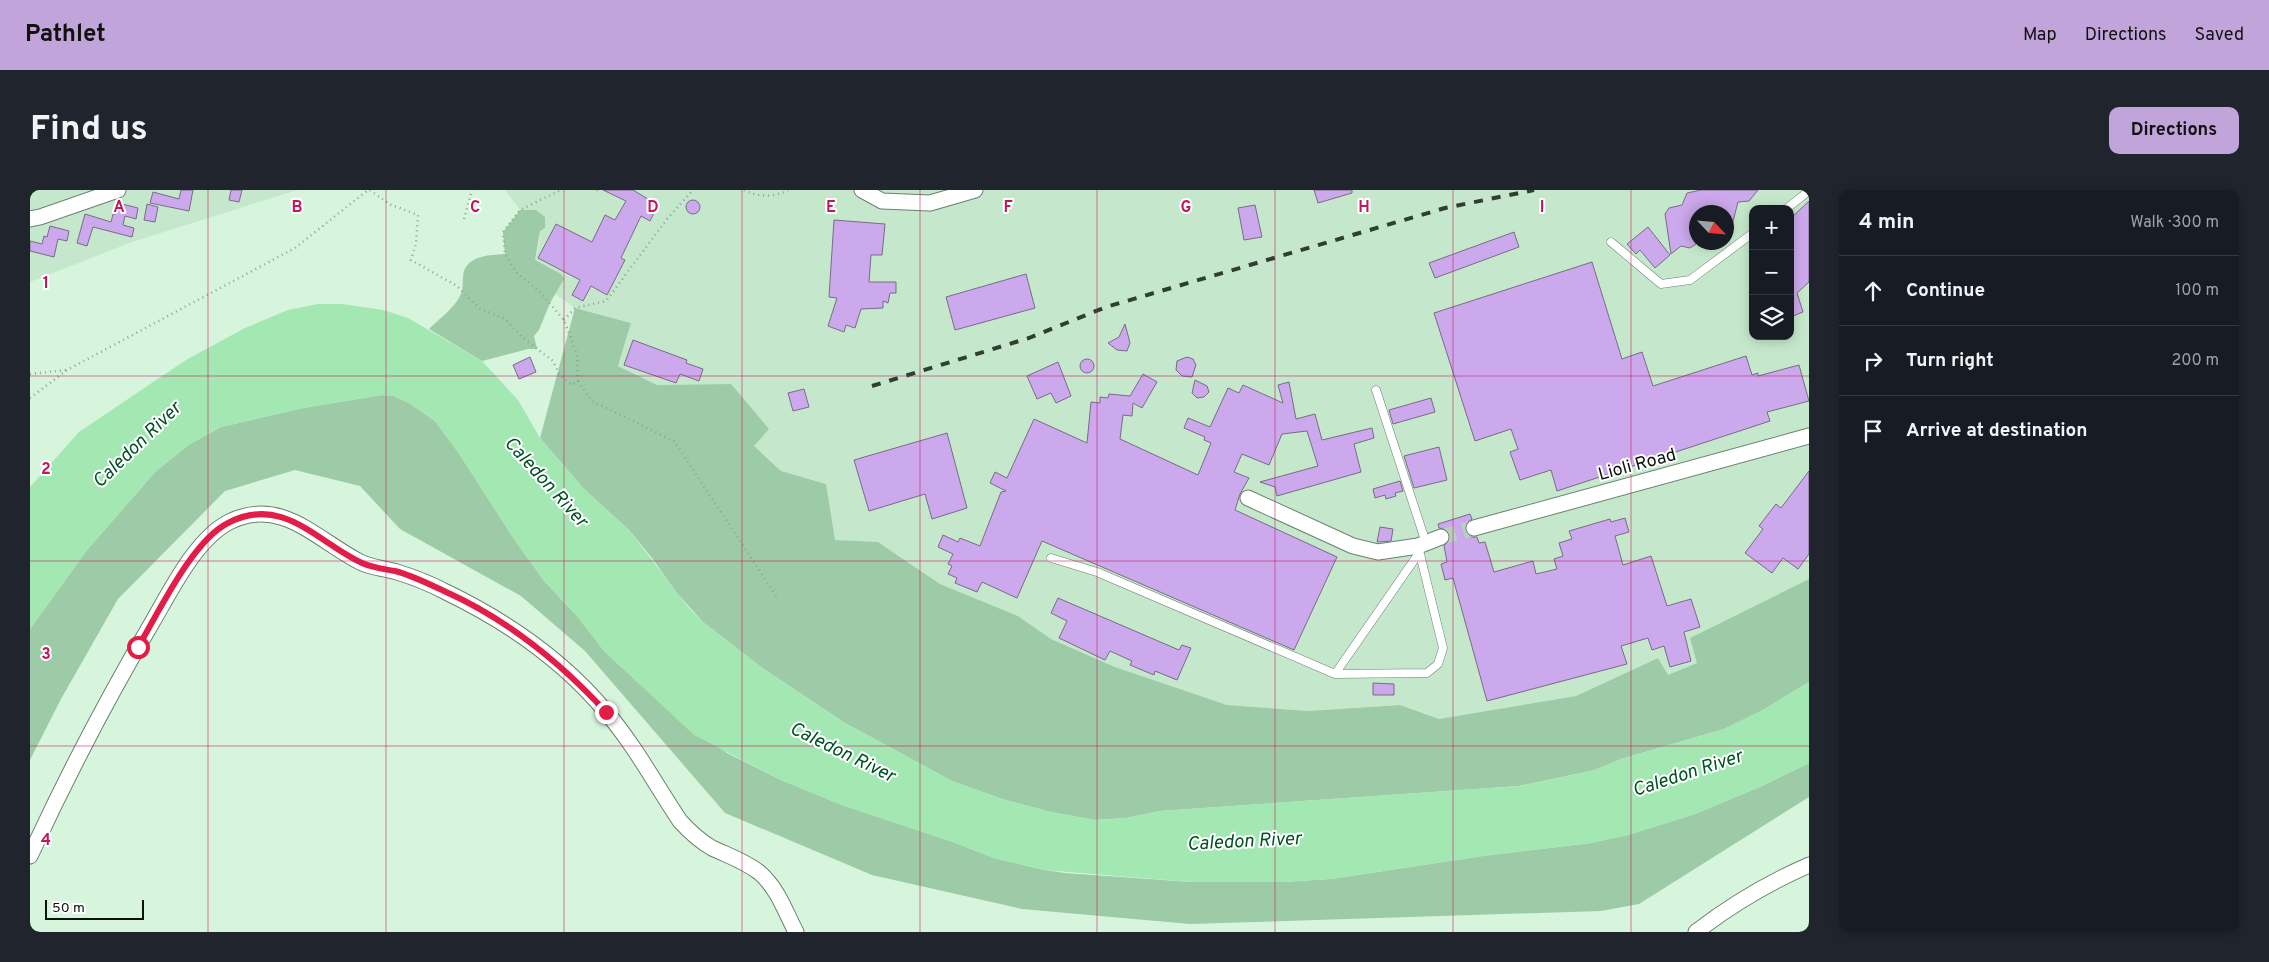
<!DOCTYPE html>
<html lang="en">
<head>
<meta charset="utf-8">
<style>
  body { margin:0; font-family:Overpass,sans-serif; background:#20242c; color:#f1f3f6 }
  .controls { position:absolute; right:15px; top:15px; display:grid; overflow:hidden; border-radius:10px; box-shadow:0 2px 12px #0003 }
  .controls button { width:45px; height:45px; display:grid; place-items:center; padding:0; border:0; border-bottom:1px solid #363941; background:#171b24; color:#f1f3f6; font:25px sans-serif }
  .compass { position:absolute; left:1659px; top:15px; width:45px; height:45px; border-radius:50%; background:#171b24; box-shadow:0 2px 12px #0003; rotate:116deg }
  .scale { position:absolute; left:15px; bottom:12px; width:99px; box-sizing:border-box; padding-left:5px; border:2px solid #09130b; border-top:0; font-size:14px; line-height:18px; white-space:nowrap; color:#09130b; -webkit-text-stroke:4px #fff; paint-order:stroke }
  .stop { position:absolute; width:15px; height:15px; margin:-11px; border:4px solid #e11d48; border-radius:50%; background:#fff }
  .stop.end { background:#e11d48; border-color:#fff; box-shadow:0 1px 5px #0008 }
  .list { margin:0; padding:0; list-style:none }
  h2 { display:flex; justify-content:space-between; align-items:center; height:65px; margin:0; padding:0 20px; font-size:21px }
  h2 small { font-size:16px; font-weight:400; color:#9ea1a6 }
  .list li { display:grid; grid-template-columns:32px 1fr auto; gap:15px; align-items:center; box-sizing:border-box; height:70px; padding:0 20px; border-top:1px solid #363941 }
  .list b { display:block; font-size:19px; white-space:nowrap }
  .list em { font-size:16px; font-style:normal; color:#9ea1a6 }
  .icon { flex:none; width:28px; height:28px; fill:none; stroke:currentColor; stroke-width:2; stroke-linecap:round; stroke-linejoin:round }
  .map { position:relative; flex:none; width:1779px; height:742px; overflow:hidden; border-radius:10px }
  header { display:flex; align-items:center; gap:30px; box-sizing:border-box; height:70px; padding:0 25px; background:#c1a4da; color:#111 }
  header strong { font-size:24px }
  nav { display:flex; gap:28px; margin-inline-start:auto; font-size:18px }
  .intro { display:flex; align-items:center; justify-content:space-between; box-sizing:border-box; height:120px; padding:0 30px }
  h1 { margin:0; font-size:35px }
  .button { padding:12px 22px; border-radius:10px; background:#c1a4da; color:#111; font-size:18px; font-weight:700 }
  main { display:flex; gap:30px; padding:0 30px }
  aside { flex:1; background:#171b24; border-radius:10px; box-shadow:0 2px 12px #0003 }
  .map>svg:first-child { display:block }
  .built { fill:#c5e8cc; fill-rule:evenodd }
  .green { fill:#9dcba7 }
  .water { fill:#a3e7b2 }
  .building { fill:#cca9ec; stroke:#786b85 }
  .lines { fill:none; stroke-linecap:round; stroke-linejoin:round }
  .minor-tunnel { stroke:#b8d2be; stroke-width:15; stroke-dasharray:15 8; stroke-linecap:butt }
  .service-casing { stroke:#69826e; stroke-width:9 }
  .minor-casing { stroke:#69826e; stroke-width:17 }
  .path { stroke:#8ea493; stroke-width:2.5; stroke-dasharray:1 4; stroke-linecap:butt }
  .service { stroke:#fff; stroke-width:8 }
  .minor { stroke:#fff; stroke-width:15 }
  .rail { stroke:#303e33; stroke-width:4; stroke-dasharray:9 9; stroke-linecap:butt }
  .route { stroke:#e11d48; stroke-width:6 }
  .grid { fill:none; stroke:#c2185b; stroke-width:1; stroke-opacity:0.55 }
  .labels { text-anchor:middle; stroke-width:4; stroke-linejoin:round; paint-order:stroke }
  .street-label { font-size:18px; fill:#09130b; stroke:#fff }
  .water-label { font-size:19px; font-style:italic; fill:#005124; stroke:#fff }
  .grid-label { font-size:16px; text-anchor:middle; font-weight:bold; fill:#c2185b; stroke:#fff; stroke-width:4; stroke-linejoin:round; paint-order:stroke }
</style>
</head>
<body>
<header>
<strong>Pathlet</strong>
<nav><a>Map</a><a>Directions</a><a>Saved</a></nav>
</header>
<div class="intro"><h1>Find us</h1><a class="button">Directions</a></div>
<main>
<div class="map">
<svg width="1779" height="742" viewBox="0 0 1779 742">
  <rect width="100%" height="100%" fill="#d7f4dd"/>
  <path class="built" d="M0,0H267L102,52L0,92Z
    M475,0H1779V389L1660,448L1668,473L1637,486L1628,468L1546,506L1505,517L1409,529L1370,515L1278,521L1197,515L1085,477L1021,449L988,426L910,394L848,352L804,350L796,294L751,281L724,256L702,194L627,195L588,176L601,133L545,118L525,104L534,89L531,85L505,70L510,49L506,20H490ZM1723,19H1760V146H1723ZM1666,22H1696V52H1666Z"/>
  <path class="green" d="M490,20H506L515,27V38L510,41L505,70L531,84L534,89L520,113L509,140L504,146L507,159H498L452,171L399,139C408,130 420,121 427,111C436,98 431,93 434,81C440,65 461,65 475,64L473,42Z
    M545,118L601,133L588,176L627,195L701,194L739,239L724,256L751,281L796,294L805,350L848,352L910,394L988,426L1021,449L1085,477L1197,515L1278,521L1370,515L1409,529L1546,506L1628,468L1638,485L1667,473L1660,448L1779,389V492L1733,520L1694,539L1591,569L1565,580L1489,596L1130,621L1096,628L1065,630L1021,622L972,609L922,591L815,533L731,477L673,432L646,402L622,368L599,340L554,299L510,248Z
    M352,205L364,206L379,213L405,231L428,262L486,352L515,392L547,426L575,462L614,498L697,563L751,590L812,615L923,652L964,668L1014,680L1035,683L1161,692H1253L1301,689L1453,666L1561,653L1598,645L1665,624L1732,596L1779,573V607L1609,714L1571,721L1160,734L992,719L842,685L695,623L555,461L491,406L370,339L330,296L265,280L195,301L88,409L31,509L0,570V439L57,360L126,281L160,254L191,237L273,218Z"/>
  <path class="water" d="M288,114H312L353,120L378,128L452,171L488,210L510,248L554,299L599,340L658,417L673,432L731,477L815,533L922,591L972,609L1021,622L1065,630L1096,628L1130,621L1490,596L1565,580L1591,569L1694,539L1733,520L1779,492V573L1732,596L1665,624L1598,645L1561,653L1453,666L1301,689L1253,692H1161L1014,680L964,668L923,652L812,615L751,590L664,545L575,462L547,426L515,392L486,352L428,262L405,231L379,213L364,206L352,205L273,218L191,237L160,254L126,281L57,360L0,439V297L49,242L156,170L215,138L258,120Z"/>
  <path class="building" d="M151,0H163L159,21L120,13L123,2L149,9Z
    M201,0H212L209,12L199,10Z
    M573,0H603L628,15L620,31L611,26L591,68L595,70L577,105L561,96L553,111L542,105L550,90L508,68L526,34L562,52L575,25L585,30L596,11Z
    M1284,0H1322V3L1288,13Z
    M1671,0H1728L1719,11L1708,12L1700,43L1696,42V22H1666V54L1660,58L1651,56L1641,64L1635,24L1639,18L1652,15L1657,3Z
    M656 17a7 7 0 1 1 14 0a7 7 0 1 1-14 0Z
    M1779,11V92L1767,103L1773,122L1763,126L1760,118V29Z
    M88,13L108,18L106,29L95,26L93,35L104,38L102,47L63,37L57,56L47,53L55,24L81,32L83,24H86Z
    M117,14L128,17L125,32L114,30Z
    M1225,15L1232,47L1214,50L1208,18Z
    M804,30L855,34L852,65H841L839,92H866V103H860L858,113L853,111V118L831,119L825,138L816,135L814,142L798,136L807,108L799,107Z
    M20,36L39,41L37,51L28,49L24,67L0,61V51L12,54L14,46L17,47Z
    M1618,37L1640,65L1625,78L1610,60L1606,64L1597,54Z
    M1484,42L1489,57L1405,88L1399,73Z
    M1562,72L1592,169L1612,162L1623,196L1716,166L1722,185L1728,183V186L1769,175L1779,211L1737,222L1740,231L1527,301L1521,280L1490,290L1480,262L1488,259L1481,239L1445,251L1404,123Z
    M996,84L1005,118L925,140L916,107Z
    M1095,134L1100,153L1097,161L1087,160L1078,153L1089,147Z
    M603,150L657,170L656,173L673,179L669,191L650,184L646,193L594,175Z
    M500,167L506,182L489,189L483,175Z
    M1157,167L1163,169L1166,175L1162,187L1152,186L1146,180L1147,171Z
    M1050 176a7 7 0 1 1 14 0a7 7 0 1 1-14 0Z
    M1028,172L1041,206L1026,213L1021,203L1007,209L997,186Z
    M1113,184L1127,192L1112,218L1103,213L1102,226L1093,225L1090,249L1168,285L1181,253L1174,250L1175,247L1154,238L1158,228L1180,237L1198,198L1209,203L1213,195L1253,213L1248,195L1259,192L1266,229L1285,224L1292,250L1342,238L1344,248L1324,254L1331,282L1247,306L1245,297L1230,292L1288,276L1277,241L1252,244L1239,275L1212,264L1204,282L1219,288L1210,304L1205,320L1307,367L1264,460L1012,351L987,408L952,392L947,402L925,393L927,388L918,384L922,376L918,374L923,364L908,357L913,345L928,352L930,348L950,356L971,302L976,301L960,293L965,282L977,288L1004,229L1057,253L1061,212L1070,213V207L1078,208L1079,204L1100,206Z
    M1165,190L1177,196L1179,202L1174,207L1167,208L1162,203Z
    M774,199L779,217L763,221L758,203Z
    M1401,208L1405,222L1363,234L1359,220Z
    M917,243L937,318L902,329L895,304L839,321L824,270Z
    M1409,257L1417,290L1384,298L1374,266Z
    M1779,281V364L1768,379L1753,368L1742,383L1715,363L1733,339L1729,336L1746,314L1751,318Z
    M1370,291L1373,301L1365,303L1366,306L1356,309L1355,305L1345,308L1343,299Z
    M1440,324L1442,329L1435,335V341L1441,347H1447L1449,353L1455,352L1464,382L1503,371L1506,384L1527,379L1524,369L1533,366L1529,353L1542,349L1539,341L1580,329L1581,332L1595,328L1599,342L1585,346L1593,375L1621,366L1637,416L1661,409L1670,437L1654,442L1661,471L1640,477L1634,456L1622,460L1618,448L1591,456L1597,474L1457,511L1423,388L1415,390L1411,374L1417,372L1414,356L1420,348L1417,340L1409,338L1408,334Z
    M1350,337L1363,339L1361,351L1347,352Z
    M1028,408L1149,460L1152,455L1161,458L1147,490L1125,481L1124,485L1100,475L1102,471L1080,461L1075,470L1029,448L1037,431L1021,423Z
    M1343,493L1364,494V505H1343Z"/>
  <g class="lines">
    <path class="minor-tunnel" d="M1411,347L1444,338"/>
    <g class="service-casing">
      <path id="service" d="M1756,19L1779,1
        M1581,52L1631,94L1660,90L1723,43
        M1346,200L1396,353
        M1021,368L1067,382L1305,484L1389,363
        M1305,484L1397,483L1408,474L1413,458L1389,360"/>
    </g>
    <g class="minor-casing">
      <path id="minor" d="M832,0L852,11L900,13L945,0
        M0,29L10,27L88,0
        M1218,308L1323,356L1348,362L1388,356L1411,347
        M1444,338L1779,246
        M0,666C37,586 78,507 123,431C141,400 166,349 199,332C251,306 287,350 330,372C342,378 354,378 367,382C383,387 401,394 416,402C476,431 534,471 577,523C605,556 626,595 650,631C659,641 670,651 682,658C699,666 715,671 730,683C748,699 755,721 766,742
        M1666,742C1701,715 1738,693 1779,675"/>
    </g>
    <path class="path" d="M340,0L359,14L388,25L386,54L381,70L427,96L449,118L475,129L492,147L523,171L529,184L542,195L548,191L547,165L534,130L508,100L487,83L475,64L473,42L490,20L531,0
      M567,0L571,3
      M714,0C728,7 743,8 758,0
      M434,29L442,0
      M534,130L545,118L576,111L637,29L663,0
      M0,184L36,180
      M548,191L562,211L644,251L747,407
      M0,208L37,180L265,58L338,0"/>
    <use href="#service" class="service"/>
    <use href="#minor" class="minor"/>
    <path class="rail" d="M842,196L999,148L1076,117L1415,18L1504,0"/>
  </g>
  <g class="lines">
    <path class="route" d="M108,457C129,422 162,351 198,333C253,304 288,353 332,373C343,378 354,379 365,381C381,385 399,394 414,401C477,429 530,472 576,522"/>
  </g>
  <path class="grid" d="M178,0V742M356,0V742M534,0V742M712,0V742M890,0V742M1067,0V742M1245,0V742M1423,0V742M1601,0V742M0,186H1779M0,371H1779M0,556H1779"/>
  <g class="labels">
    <g class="street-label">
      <text transform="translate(1607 274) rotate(-15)" y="6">Lioli Road</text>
    </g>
    <g class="water-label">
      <text transform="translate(106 254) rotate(-44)" y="7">Caledon River</text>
      <text transform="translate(517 291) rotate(48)" y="7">Caledon River</text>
      <text transform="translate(813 561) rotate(26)" y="7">Caledon River</text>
      <text transform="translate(1657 582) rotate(-18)" y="7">Caledon River</text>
      <text transform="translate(1214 650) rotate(-3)" y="7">Caledon River</text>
    </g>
  </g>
  <g class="grid-label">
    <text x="89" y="22">A</text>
    <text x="267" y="22">B</text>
    <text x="445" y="22">C</text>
    <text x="623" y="22">D</text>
    <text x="801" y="22">E</text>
    <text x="978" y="22">F</text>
    <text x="1156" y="22">G</text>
    <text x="1334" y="22">H</text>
    <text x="1512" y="22">I</text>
    <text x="16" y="98">1</text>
    <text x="16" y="284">2</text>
    <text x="16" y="469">3</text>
    <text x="16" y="655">4</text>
  </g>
</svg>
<div class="controls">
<button>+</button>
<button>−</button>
<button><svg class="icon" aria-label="layers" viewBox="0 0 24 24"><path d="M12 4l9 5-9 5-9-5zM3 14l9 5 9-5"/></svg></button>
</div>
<svg class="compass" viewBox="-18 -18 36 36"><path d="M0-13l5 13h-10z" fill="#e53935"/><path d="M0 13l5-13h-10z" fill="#9ea1a6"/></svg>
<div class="scale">50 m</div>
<div class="stop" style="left:108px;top:457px"></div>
<div class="stop end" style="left:576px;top:522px"></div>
</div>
<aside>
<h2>4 min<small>Walk · 300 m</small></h2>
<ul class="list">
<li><svg class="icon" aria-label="ahead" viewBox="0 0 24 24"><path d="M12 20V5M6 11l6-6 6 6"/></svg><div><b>Continue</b></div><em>100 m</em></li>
<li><svg class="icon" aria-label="right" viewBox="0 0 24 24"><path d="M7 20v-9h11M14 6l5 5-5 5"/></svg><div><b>Turn right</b></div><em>200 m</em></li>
<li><svg class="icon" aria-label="arrive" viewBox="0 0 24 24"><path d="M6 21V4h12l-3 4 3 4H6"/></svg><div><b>Arrive at destination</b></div></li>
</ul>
</aside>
</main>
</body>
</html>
